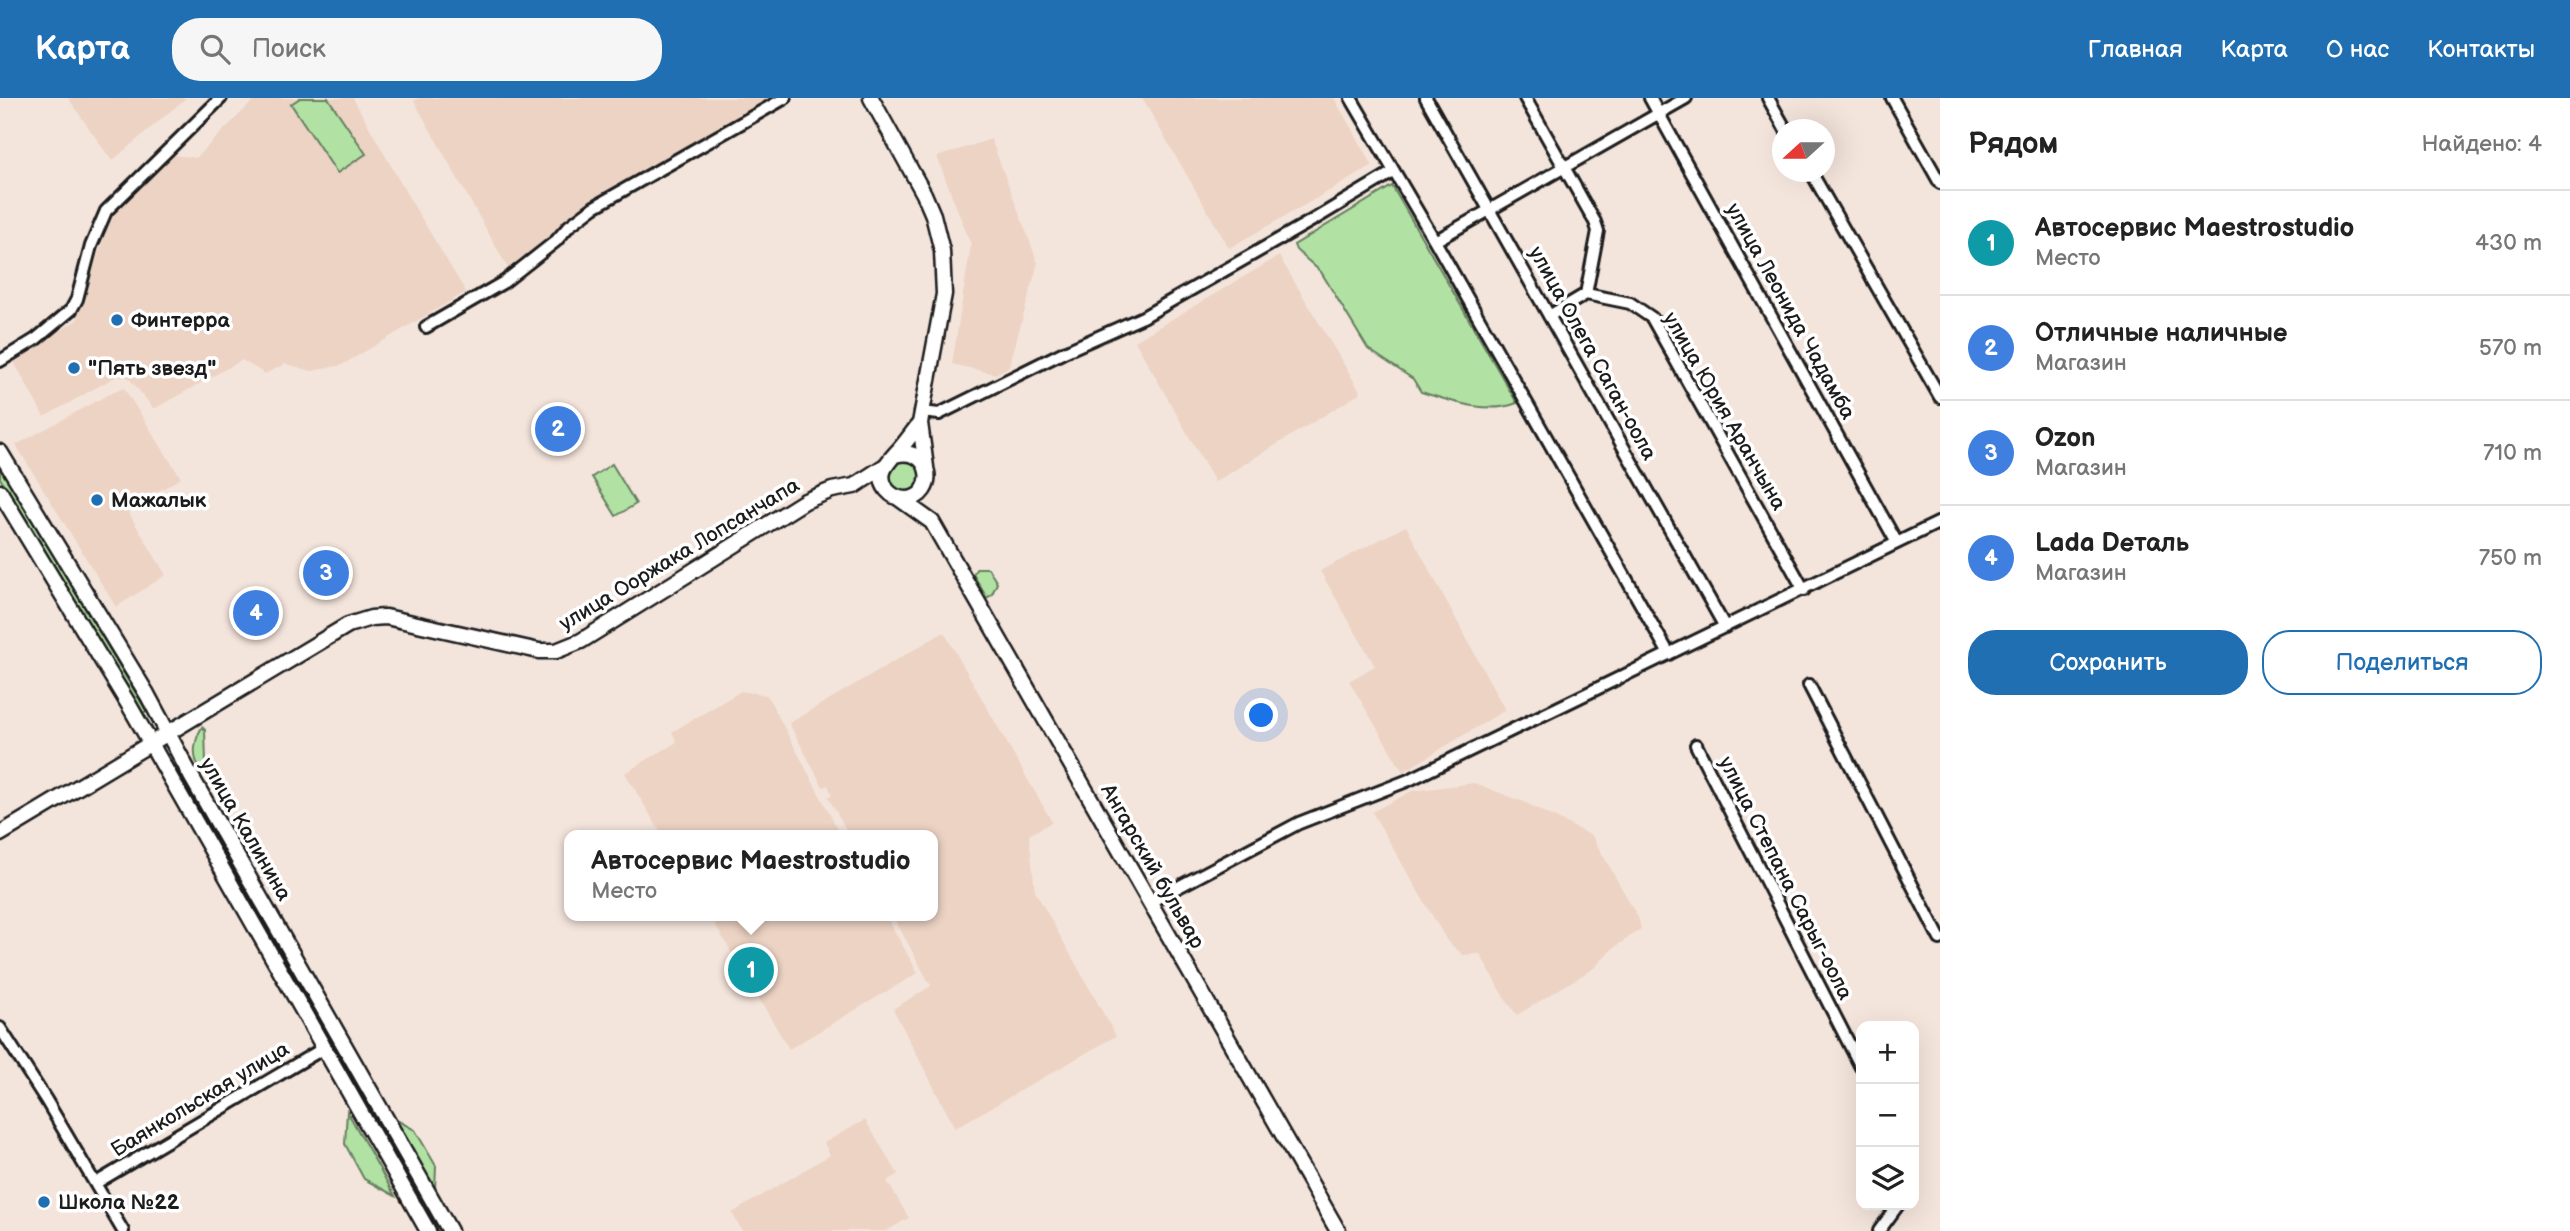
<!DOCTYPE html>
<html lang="ru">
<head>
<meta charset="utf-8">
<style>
  body { margin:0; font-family:"Balsamiq Sans",sans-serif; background:#f6f6f6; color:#222 }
  .controls { position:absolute; right:21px; bottom:21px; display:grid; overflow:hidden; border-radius:14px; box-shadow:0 7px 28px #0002 }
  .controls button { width:63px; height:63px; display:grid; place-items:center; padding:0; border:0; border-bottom:2px solid #e0e0e0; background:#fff; color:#222; font:35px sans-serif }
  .compass { position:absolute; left:1772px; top:21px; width:63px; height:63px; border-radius:50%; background:#fff; box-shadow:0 7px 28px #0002; rotate:249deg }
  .you { position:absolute; left:1262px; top:618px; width:24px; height:24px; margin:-18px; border:5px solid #fff; border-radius:50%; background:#1a73e8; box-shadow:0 0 0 10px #1a73e833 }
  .badge { display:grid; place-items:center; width:46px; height:46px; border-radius:50%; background:#1f6fb2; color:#fff; font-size:23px; font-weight:700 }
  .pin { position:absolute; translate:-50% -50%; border:4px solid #fff; box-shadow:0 2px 7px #0006 }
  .popup { position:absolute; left:564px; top:732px; width:374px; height:91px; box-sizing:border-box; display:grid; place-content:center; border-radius:14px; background:#fff; filter:drop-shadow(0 2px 5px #0005); font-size:23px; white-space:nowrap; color:#767676 }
  .popup b { font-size:26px; color:#222 }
  .popup::after { content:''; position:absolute; left:50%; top:100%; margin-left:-14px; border:14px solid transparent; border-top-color:#fff }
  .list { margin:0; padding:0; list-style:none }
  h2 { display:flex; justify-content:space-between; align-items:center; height:91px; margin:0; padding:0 28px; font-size:30px }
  h2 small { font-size:23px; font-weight:400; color:#767676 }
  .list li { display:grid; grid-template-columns:46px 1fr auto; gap:21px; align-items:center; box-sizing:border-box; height:105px; padding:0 28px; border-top:2px solid #e0e0e0 }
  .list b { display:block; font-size:26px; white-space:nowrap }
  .list p { margin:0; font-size:23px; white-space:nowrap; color:#767676 }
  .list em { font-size:23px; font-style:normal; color:#767676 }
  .actions { display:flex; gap:14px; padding:21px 28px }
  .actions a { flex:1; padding:16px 0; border:2px solid #1f6fb2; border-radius:28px; text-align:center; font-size:24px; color:#1f6fb2 }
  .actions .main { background:#1f6fb2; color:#fff }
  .icon { flex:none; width:38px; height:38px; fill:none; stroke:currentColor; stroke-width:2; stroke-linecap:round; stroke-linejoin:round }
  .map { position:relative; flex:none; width:1940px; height:1133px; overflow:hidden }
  header { display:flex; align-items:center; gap:42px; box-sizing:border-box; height:98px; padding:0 35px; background:#1f6fb2; color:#fff }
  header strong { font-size:33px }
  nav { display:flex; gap:38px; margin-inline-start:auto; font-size:24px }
  .search { width:490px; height:63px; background:#f6f6f6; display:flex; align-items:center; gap:18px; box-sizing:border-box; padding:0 24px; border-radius:28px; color:#767676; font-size:26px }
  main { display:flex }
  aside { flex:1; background:#fff }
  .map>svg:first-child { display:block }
  .built { fill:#ecd3c4 }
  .green { fill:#b1e2a3; stroke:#667f60; stroke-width:2 }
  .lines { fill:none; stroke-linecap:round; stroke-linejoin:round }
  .street-casing { stroke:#1c1c1c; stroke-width:16 }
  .secondary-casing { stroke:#1c1c1c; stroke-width:19 }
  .street { stroke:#fff; stroke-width:10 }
  .secondary { stroke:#fff; stroke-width:14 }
  .poi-dot { fill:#1f6fb2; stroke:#fff; stroke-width:2.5 }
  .labels { text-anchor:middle; stroke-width:7; stroke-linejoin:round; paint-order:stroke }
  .street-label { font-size:21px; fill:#1c1c1c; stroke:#fff }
  .poi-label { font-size:21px; font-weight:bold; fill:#1c1c1c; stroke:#fff; text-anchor:start }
</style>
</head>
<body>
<header>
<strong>Карта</strong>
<div class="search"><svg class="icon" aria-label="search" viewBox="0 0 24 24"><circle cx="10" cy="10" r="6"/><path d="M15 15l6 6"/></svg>Поиск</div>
<nav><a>Главная</a><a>Карта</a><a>О нас</a><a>Контакты</a></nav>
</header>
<main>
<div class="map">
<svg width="1940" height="1133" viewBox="0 0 1940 1133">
  <rect width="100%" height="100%" fill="#f4e5dc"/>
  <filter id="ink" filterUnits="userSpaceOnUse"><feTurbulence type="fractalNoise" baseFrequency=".0143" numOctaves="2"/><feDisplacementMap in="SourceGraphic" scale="14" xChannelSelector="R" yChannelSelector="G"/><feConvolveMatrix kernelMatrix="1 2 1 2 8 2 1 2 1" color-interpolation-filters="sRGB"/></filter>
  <g filter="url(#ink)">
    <path class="built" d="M68,0H186L112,63Z
      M256,0H353L408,98L466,194L342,267L312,273L285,266L265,276L242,262L154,311L128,279L117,278L44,319L13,262L77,222L111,116L175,57L196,60Z
      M419,0H768L579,115L509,172L414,3Z
      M1142,0H1334L1373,68L1229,150Z
      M991,41L1038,165L1009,269L995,276L952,266L971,147L937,59Z
      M1279,158L1361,295L1215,384L1135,243Z
      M124,290L181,380L127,412L166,477L116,509L16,347L111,295Z
      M1406,428L1505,612L1403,674L1349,583L1375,568L1320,473Z
      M944,534L1052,724L1029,737L1035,793L1116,938L955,1030L893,911L931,888L893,818H933V737H849L828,699L832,697L828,687L823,689L789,625Z
      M741,593L767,597L841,737H662L625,675L677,644L672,634Z
      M1474,685L1524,704L1592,738L1638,819L1641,831L1612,851L1594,870L1517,917L1503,898L1480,856L1463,857L1447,843L1372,714L1412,693Z
      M710,818H886L918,875L789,951Z
      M865,1022L898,1076L887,1083L909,1120L886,1133H742L732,1115L830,1057L824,1045Z"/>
    <path class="green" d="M300,0H328L366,56L337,75L291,6Z
      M1392,88L1517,305C1487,317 1451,303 1421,294L1413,281L1368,251L1321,174L1296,152L1294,147Z
      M899,360L921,368L922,386L908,397L891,390L887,372Z
      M612,366L636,406L616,418L592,379Z
      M0,368L147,614H141L0,380Z
      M977,470H988L997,485L992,496L987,500L973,476Z
      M202,629L205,632L206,666L200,670C191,658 195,641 202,629Z
      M169,660L344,966L338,968L163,662Z
      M353,981L440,1133H432L347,984Z
      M347,1013L395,1098L364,1081L345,1046Z
      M391,1019L415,1032L436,1068L435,1093Z"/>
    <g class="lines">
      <g class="street-casing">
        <path id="street" d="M1351,0L1435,143L1669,556
          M1426,0L1725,529
          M1525,0L1595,124L1598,133L1586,196L1630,205L1652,220L1804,492
          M1650,0L1897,445
          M1768,0L1786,32
          M1892,0L1940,85
          M1811,74L1940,299
          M1435,143L1686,0
          M1549,218L1586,196
          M426,229L504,184L556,143L569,128L594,109L785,0
          M0,263L36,241L71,212L77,201L91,148L106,113L221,0
          M922,314L939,316L1062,255L1143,219L1318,119L1393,74
          M1809,587L1940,841
          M1696,647L1861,969
          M1150,804L1299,725L1409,682L1940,424
          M0,930L46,1002L123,1133
          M96,1085L324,950
          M1879,1133L1898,1107"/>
      </g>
      <g class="secondary-casing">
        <path id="secondary" d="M871,0L924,96L933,117L942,153L944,196L920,325L926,369
          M0,354L147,596L191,678L450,1133
          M895,357C934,346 938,400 906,401C899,401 892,398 887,392C876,377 886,366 896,355C905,346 912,335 920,325
          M0,394L129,607L428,1133
          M897,399L932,424L1338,1133
          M0,736L348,527L371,520L386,519L539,553H556L581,543L805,403L832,392L854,388L885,368"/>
      </g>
      <use href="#street" class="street"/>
      <use href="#secondary" class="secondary"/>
    </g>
  </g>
  <g class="poi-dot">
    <circle cx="117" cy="222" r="7"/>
    <circle cx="74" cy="270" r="7"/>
    <circle cx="97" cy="402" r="7"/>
    <circle cx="44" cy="1104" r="7"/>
  </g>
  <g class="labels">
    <g class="street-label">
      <text transform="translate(1791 213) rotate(61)" y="7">улица Леонида Чадамба</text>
      <text transform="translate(1593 255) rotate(61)" y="7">улица Олега Саган-оола</text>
      <text transform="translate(1725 313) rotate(60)" y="7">улица Юрия Аранчына</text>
      <text transform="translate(679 456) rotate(-31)" y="7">улица Ооржака Лопсанчапа</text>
      <text transform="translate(246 731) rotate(60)" y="7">улица Калинина</text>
      <text transform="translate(1153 768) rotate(60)" y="7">Ангарский бульвар</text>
      <text transform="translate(1786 780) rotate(63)" y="7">улица Степана Сарыг-оола</text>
      <text transform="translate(200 1001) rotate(-31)" y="7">Баянкольская улица</text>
    </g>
    <g class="poi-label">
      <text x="131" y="229">Финтерра</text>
      <text x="88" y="277">"Пять звезд"</text>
      <text x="111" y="409">Мажалык</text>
      <text x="58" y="1111">Школа №22</text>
    </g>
  </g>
</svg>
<div class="controls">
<button>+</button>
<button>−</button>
<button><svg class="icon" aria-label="layers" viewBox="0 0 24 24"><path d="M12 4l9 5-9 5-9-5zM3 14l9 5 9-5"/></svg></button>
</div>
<svg class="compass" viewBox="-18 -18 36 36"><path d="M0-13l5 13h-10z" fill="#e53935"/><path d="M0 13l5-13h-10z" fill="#767676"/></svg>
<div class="you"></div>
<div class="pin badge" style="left:751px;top:872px;background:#0f9aa8">1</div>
<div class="popup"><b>Автосервис Maestrostudio</b>Место</div>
<div class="pin badge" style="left:558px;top:331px;background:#3f7fe0">2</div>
<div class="pin badge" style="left:326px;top:475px;background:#3f7fe0">3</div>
<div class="pin badge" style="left:256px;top:515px;background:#3f7fe0">4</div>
</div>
<aside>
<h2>Рядом<small>Найдено: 4</small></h2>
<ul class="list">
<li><span class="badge" style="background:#0f9aa8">1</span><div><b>Автосервис Maestrostudio</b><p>Место</p></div><em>430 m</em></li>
<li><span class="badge" style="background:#3f7fe0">2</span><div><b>Отличные наличные</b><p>Магазин</p></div><em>570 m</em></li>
<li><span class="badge" style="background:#3f7fe0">3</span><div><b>Ozon</b><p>Магазин</p></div><em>710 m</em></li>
<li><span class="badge" style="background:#3f7fe0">4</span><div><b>Lada Dеталь</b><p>Магазин</p></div><em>750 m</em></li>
</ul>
<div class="actions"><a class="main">Сохранить</a><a>Поделиться</a></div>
</aside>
</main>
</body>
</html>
